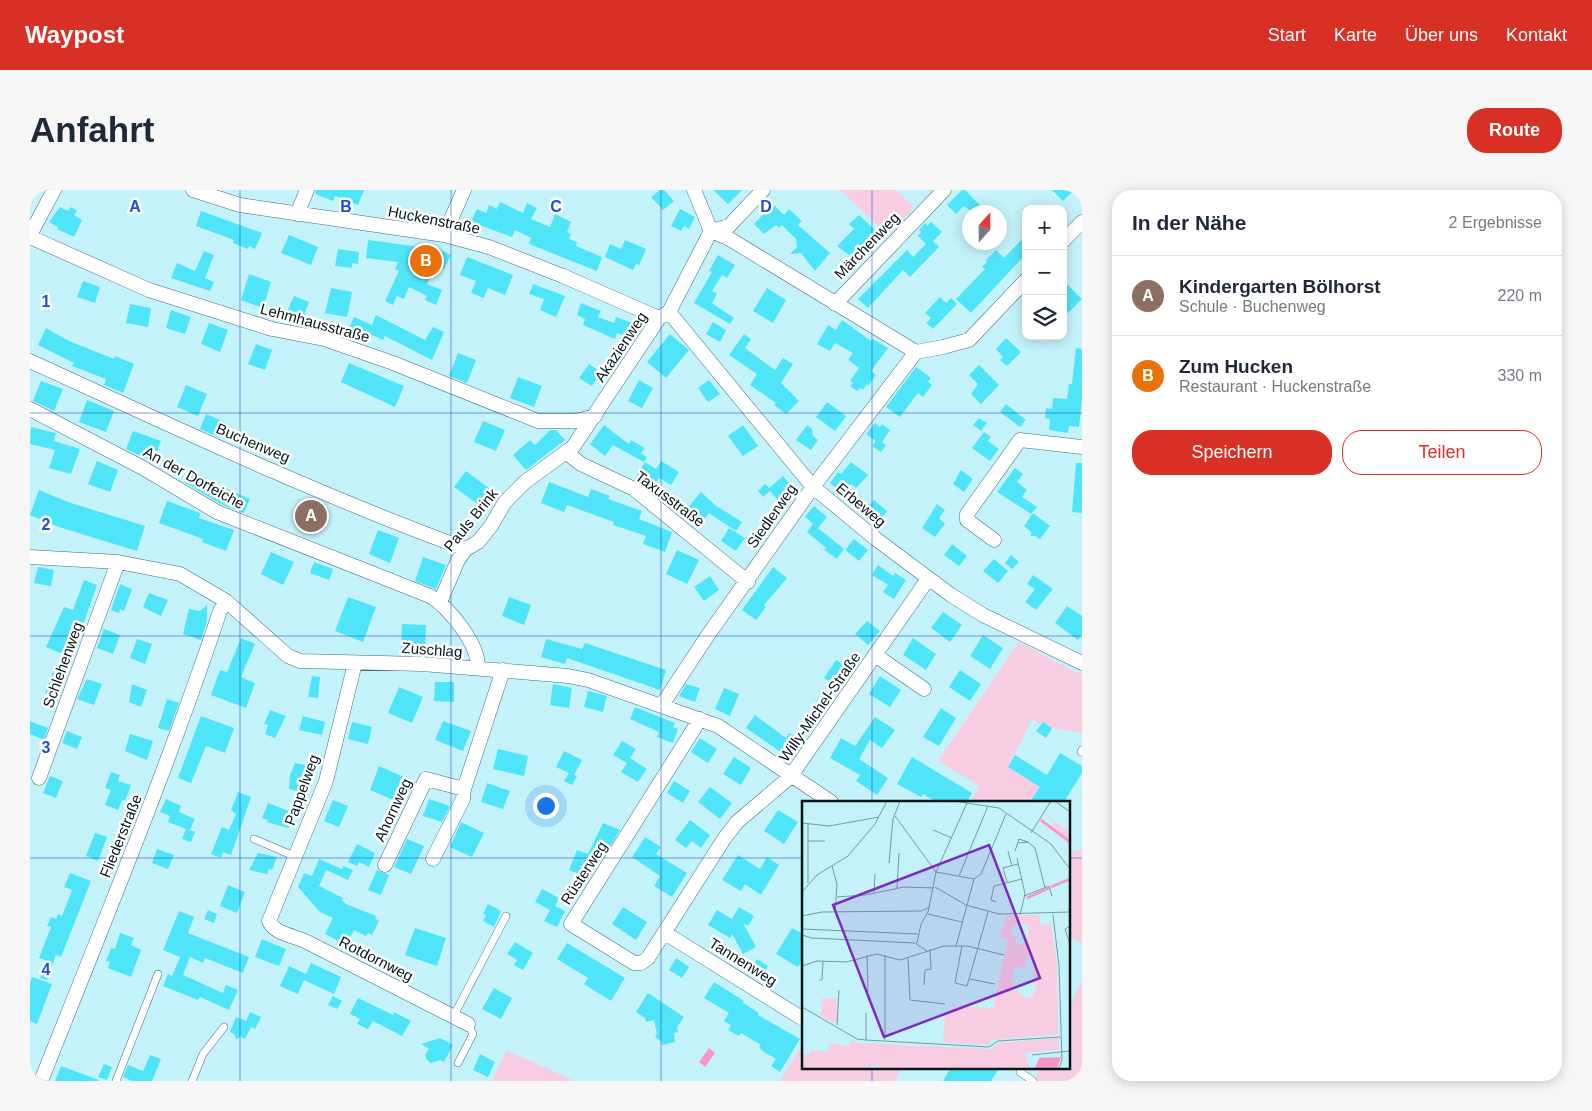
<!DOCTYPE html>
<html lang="de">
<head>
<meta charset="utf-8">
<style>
  body { margin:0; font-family:Helvetica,sans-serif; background:#f6f6f7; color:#1f2937 }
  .controls { position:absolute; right:15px; top:15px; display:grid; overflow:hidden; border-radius:10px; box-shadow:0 2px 12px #0003 }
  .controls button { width:45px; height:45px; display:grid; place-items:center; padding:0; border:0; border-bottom:1px solid #e0e1e3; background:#fff; color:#1f2937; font:25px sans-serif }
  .compass { position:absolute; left:932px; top:15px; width:45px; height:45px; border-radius:50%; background:#fff; box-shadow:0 2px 12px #0003; rotate:21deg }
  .you { position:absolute; left:515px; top:615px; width:18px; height:18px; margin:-12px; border:4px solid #fff; border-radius:50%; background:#1a73e8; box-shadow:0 0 0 8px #1a73e833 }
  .badge { display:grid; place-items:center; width:32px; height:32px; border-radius:50%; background:#d93025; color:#fff; font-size:16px; font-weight:700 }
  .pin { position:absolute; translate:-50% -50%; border:2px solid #fff; box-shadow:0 1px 5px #0006 }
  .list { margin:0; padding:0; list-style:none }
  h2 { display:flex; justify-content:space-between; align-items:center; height:65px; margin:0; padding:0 20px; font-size:21px }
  h2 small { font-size:16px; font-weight:400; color:#747a83 }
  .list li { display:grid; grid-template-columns:32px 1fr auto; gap:15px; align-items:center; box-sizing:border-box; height:80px; padding:0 20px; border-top:1px solid #e0e1e3 }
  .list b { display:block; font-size:19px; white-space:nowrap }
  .list p { margin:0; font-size:16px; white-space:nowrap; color:#747a83 }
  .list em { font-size:16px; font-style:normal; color:#747a83 }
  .actions { display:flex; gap:10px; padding:15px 20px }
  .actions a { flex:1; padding:11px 0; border:1px solid #d93025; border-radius:20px; text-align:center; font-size:18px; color:#d93025 }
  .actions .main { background:#d93025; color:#fff }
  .icon { flex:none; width:28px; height:28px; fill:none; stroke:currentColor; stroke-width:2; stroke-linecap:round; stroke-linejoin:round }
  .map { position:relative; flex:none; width:1052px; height:891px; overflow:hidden; border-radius:20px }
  header { display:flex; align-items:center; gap:30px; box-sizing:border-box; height:70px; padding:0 25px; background:#d93025; color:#fff }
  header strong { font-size:24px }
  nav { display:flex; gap:28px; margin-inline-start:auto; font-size:18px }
  .intro { display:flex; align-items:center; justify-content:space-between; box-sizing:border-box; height:120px; padding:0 30px }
  h1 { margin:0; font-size:35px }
  .button { padding:12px 22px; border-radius:20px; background:#d93025; color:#fff; font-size:18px; font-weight:700 }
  main { display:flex; gap:30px; padding:0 30px }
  aside { flex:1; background:#fff; border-radius:20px; box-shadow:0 2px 12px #0003 }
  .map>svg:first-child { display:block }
  .green { fill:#f8cde1 }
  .water { fill:#f497c7 }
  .building { fill:#50e4f9 }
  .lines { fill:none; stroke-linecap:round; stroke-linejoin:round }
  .lane-casing { stroke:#426d74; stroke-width:8 }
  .street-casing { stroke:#426d74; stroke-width:15 }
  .lane { stroke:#fff; stroke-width:7 }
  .street { stroke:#fff; stroke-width:14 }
  .grid { fill:none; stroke:#1d4ed8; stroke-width:1; stroke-opacity:0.55 }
  .labels { text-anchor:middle; stroke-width:5; stroke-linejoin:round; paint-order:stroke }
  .street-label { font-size:15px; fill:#051618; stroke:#fff }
  .inset-river { fill:none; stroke:#f497c7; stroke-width:2.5 }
  .inset-road { fill:none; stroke:#789aa0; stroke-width:1 }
  .view { fill:#7b2cbf; fill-opacity:0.15; stroke:#7b2cbf; stroke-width:2.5 }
  .inset-edge { fill:none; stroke:#051618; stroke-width:2.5 }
  .grid-label { font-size:16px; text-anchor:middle; font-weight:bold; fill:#1d4ed8; stroke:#fff; stroke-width:5; stroke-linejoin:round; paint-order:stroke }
</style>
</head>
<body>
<header>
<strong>Waypost</strong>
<nav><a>Start</a><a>Karte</a><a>Über uns</a><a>Kontakt</a></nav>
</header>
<div class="intro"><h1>Anfahrt</h1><a class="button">Route</a></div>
<main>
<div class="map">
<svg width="1052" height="891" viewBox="0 0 1052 891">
  <rect width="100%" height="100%" fill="#c4f2fa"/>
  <path class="green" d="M810,0H866L884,17L858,45Z
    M989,452L1045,482L1052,483V543L1022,538L1013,532L1011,534L1002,529L978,577L1010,597L1000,612H939L950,596L908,571Z
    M1052,657V753L1038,746V662L1050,661Z
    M1052,790V891H1005L1010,877H1038V820Z
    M773,854V877H871L865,891H750Z
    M476,860L545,891H462Z"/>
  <path class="water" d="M679,858L685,863L675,877L669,872Z"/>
  <path class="building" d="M286,0H334L328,15L305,6L303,11L285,4Z
    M630,0H634L644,11L633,20L621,7Z
    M683,0H712L698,14Z
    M932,0H935L950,15L943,22L934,16L926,24L917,15Z
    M1022,0H1044L1033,11Z
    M470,12L493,23L497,13L507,18L501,29L520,37L525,24L541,32L537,42L541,44L539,49L547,52L546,56L572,67L567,81L499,54L501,48L485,40L482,47L441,32L447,19L456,23L459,15L467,19Z
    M743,14L754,25L759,19L772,31L768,35L800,63L785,81L771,63L760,64L767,57L766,49L752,35L749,38L746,35L734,44L724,34Z
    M30,17L38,21L41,17L47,21L44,25L52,30L44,47L27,39L28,37L19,32Z
    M650,19L665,27L659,39L654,36L651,41L641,36Z
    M171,21L232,43L225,59L219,56L218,59L203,53L204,50L166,36Z
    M829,25L846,41L822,67L807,56L824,39L819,34Z
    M901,32L912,42L903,51L909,57L880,87L873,80L838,118L828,109L877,60L883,67L896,54L888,46L891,42L889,40L895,33L897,36Z
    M259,45L288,57L281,75L251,63Z
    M996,45V64L941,123L926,109L955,79L952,77L957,72L956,70L966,60L974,68Z
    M338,50L391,57L403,62L405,57L421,65L414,79L406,76L397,94L412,100L406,115L395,110L397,106L379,97L374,109L367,106L363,115L355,111L369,81L365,79L368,72L336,68Z
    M595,50L616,59L609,75L606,74L603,80L575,67L580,54L591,59Z
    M308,59L329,62L328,74L322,73V78L305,76Z
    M174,61L184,65L175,88L184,92L180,101L141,88L147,73L165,81Z
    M688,65L705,75L697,88L692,85L682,101L687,104L682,113L704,128L700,134L664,113L682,82L679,81Z
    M437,67L483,85L475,105L458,98L454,108L441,103L446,91L430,85Z
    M219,84L241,92L233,118L211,110Z
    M53,91L70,97L65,113L47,107Z
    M503,94L535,106L526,127L510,120L514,109L499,104Z
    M1038,95L1052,109L1038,123L1033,118V100Z
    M301,98L322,102L317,127L295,123Z
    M737,98L756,110L743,133L723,121Z
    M264,106L279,112L272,131L256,124Z
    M910,107L916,113L921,108L927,114L903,139L896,133L901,128L895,123Z
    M551,113L571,121L568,127L584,133L586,127L602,133L597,147L587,143L585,149L553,135L555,129L547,125Z
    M100,114L121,118L118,137L96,133Z
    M141,120L161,127L155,144L136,138Z
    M346,125L395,150L403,137L414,142L402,170L355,146L353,150L333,141L329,150L316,144L324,127L342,135Z
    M812,130L841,151L843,149L858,158L841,181L846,185L838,196L837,194L833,200L830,198L827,201L820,196L823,193L820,191L829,178L818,170L823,163L805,153L800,161L787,154L798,135L806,140Z
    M683,132L696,140L690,152L676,144Z
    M179,133L198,140L190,162L171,154Z
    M16,138L39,151L84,169L85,166L104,174L93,203L74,195L76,189L42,176L44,173L8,155Z
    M640,144L659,160L636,188L617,172Z
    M714,144L721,149L715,158L745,180L753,168L763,174L751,193L769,211L756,224L744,215L746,213L720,195L727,184L699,165Z
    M976,148L991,162L977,176L970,170L973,167L966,159Z
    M226,154L242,160L235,180L218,174Z
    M1046,158L1052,159V209L1049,237L1039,236L1038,243L1019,240L1020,229L1015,228L1016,218L1022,219L1023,208L1037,209L1039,194H1042Z
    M428,163L446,170L437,193L419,186Z
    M319,173L374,196L365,217L311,192Z
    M559,174L571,182L562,196L549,188Z
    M949,175L969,195L951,214L941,204L948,194L939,185Z
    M886,177L901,188L898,192L902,195L893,207L888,203L870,227L856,217Z
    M488,187L512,196L504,217L480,208Z
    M609,190L623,198L612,218L598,211Z
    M679,190L690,204L678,212L668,198Z
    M11,191L33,199L24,221L3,211Z
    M156,195L177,204L168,226L147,217Z
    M57,210L84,221L76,242L49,232Z
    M797,212L816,226L805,241L786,227Z
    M976,214L996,230L990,237L970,222Z
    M176,224L197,233L190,248L170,239Z
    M949,228L957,233L951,241L943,235Z
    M453,231L475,240L466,261L444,252Z
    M845,233L850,237L852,234L860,240L852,252L856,255L851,262L842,256L846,251L836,244Z
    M574,235L599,254L601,250L615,258L611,263L617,267L614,272L583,255L575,266L560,254Z
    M713,235L728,256L713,266L698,246Z
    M777,235L782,239L783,246L788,250L781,260L766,250Z
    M1,237L26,243L24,251L50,259L41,284L19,278L25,260L0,254Z
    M520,240H526L535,250L496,280L483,265L500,250L505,255Z
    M103,241L131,251L123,272L96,259Z
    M954,242L961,247L958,251L969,259L960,271L942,258Z
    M67,271L88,280L80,302L58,294Z
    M631,271L649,282L641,295L629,288L624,296L607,285L615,272L626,279Z
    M821,272L838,285L826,298L821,294L813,304L800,293L808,282L811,284Z
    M1046,273H1052V323L1042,322Z
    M985,278L993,284L987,292L997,300L992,307L1007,317L1001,324L967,302Z
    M162,279L181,292L220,309L214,323L191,314L154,292Z
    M931,280L943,289L934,302L923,294Z
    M436,281L468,305L456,320L424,297Z
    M753,286L764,299L749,312L740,301L733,307L728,301L735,294L739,298Z
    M519,292L558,307L561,299L580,306L578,309L612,321L609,329L642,342L635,362L613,354L616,346L583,335L584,332L537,315L534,322L511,313Z
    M9,300L38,312L115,336L107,361L29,337L0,325Z
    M671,302L685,315L712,332L706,341L679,323L671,333L655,321Z
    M844,310L857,321L849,332L835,321Z
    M137,311L170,323L169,328L204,340L196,361L172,352L173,349L129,333Z
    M271,311L299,321L291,342L263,332Z
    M907,314L915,320L909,328L915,334L905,347L892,338Z
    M784,316L797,327L788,338L814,359L807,369L794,360L796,358L777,342L783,334L775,327Z
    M1003,323L1020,336L1010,349L1005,346H1001V342L994,336Z
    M699,338L715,348L706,361L691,351Z
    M348,340L369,348L360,373L339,364Z
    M824,349L838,360L829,371L815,360Z
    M922,354L937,366L929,376L914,365Z
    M647,360L669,370L657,394L636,384Z
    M241,362L264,372L253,395L231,384Z
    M981,365L989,372L982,379L975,373Z
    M393,367L416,375L406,399L385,391Z
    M964,369L978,381L968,393L953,381Z
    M284,372L303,379L299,390L280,383Z
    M848,375L863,386L865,383L876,390L864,409L853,402L858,395L842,385Z
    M8,377L24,380L21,396L4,393Z
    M743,377L757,388L734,415L736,417L726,430L712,420Z
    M1003,385L1023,399L1006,420L995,412L1005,399L997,394Z
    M680,386L689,400L674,411L664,397Z
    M54,390L67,395L52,438L46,436L35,465L16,457L34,417L43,420Z
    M90,394L102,399L94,421L90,419L89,423L81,420Z
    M119,403L138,410L131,426L113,417Z
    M318,407L346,417L333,452L305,441Z
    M479,407L501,415L494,435L472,426Z
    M177,415V431L171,450L153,444L159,419L170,421Z
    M1037,416L1052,426V445L1048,450L1025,433Z
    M913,422L932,435L920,452L901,438Z
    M837,431L850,441L838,455L825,444Z
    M372,434L396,435L395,461L371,460Z
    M74,439L90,445L83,464L67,458Z
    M953,445L973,458L960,479L940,466Z
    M211,448L225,454L211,487L225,493L216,518L181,505L190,480L197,482Z
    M883,448L906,464L896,480L873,465Z
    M107,449L122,454L115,474L100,468Z
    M516,449L552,459L555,453L636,480L630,500L537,468L535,474L511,467Z
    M806,470L820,479L807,497L794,488Z
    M930,480L951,494L940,511L919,497Z
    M23,482L36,487L29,508L15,503Z
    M282,486L290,487L288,508L278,507Z
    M850,486L871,500L860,517L839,504Z
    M57,489L72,494L64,515L47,509Z
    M405,492H424V512L404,511Z
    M102,494L117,500L111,517L99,512Z
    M523,494L542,498L539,518L520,515Z
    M656,494L670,498L665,512L649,506Z
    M369,497L393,507L382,533L358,523Z
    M694,498L709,504L700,526L685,519Z
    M558,501L577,506L573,522L554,517Z
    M137,509L149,513L139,541L128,538Z
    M605,517L645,533L643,537L648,539L643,553L627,547L629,542L600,529Z
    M911,518L926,528L909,556L893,547Z
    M240,520L256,526L245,548L235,544L238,535L234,534Z
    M725,525L756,548L759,543L770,549L758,567L716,538Z
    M171,526L204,538L195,563L176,556L161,593L148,588Z
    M273,526L295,532L292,545L269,540Z
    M845,527L865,540L852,558L840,550L829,569L858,588L847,605L826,591L830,585L800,568L811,548L825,556Z
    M0,531L18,538L14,550L0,544Z
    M413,531L441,541L433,561L405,550Z
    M322,532L342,537L338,554L318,549Z
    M1013,532L1022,538L1016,548L1006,541Z
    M37,541L52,547L47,559L32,553Z
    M100,544L123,551L117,570L95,561Z
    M670,548L687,559L678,573L661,562Z
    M592,551L606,559L598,571L600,568L617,579L608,592L591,582L597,573L583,565Z
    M468,559L498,566L494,586L463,579Z
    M534,561L552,570L544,585L547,586L542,595L534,591L539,583L526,577Z
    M1030,563L1052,576V583L1034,612H1000L1010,597L978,577L985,565L1017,585Z
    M704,567L721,578L711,595L693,584Z
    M882,567L942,603L937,612H906L893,604L891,607L867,594Z
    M265,573L281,576L275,603L259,599L260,585Z
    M349,576L372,586L363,610L340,600Z
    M81,582L90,585L88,591L101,595L95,611L92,610L88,620L75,615L81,600L75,598Z
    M20,586L33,591L26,608L13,603Z
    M644,591L660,601L653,613L637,603Z
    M457,593L480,601L473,619L451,612Z
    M680,597L702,613L690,629L668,612Z
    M208,602L221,607L201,665L193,662L191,668L181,664L192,637L199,640L206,624L201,620Z
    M136,609L151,616L149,622L165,629L160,640L165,642L161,652L152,649L156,639L138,632L140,626L130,622Z
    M399,609L420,616L412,632L393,626Z
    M303,610L318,616L309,637L294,631Z
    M238,613L264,623L258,638L237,632L238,630L232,628Z
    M748,620L768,632L754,654L734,641Z
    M660,630L680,645L671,658L662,651L656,658L645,650Z
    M431,632L454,643L442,667L420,657Z
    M573,633L590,640L579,658L575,656L560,688L539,680L547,660L558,664Z
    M65,643L77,647L68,671L56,666Z
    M615,647L631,657L626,664L657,683L642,707L624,696L630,686L602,667Z
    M377,649L394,656L381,684L364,677Z
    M327,654L345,663L339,677L329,672L327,676L318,672Z
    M127,659L144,665L138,679L122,673Z
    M228,663L247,667L242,680L239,679L237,684L219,680Z
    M708,665L730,679L737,667L749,675L731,705L715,694L711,701L692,690Z
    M289,669L312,679L313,676L323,680L318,690L296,680L289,696L313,708L312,710L316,714L346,726L345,728L349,731L342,745L338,743L336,746L324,740L316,755L295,744L303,728L290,722L268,697L274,683L282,686Z
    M347,680L359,685L351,705L338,700Z
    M40,683L61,691L31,767L26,765L17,790L10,788L15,770L9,768L21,737L17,736L21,727L26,729L28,724L32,726L42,700L34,697Z
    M198,695L215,702L207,723L190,716Z
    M512,699L529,708L525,716L535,721L527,737L514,731L520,720L505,712Z
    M458,714L471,721L464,737L453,731L456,725L453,724Z
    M593,717L617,732L606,750L582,734Z
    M709,717L724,726L718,736L713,733L726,757L713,764L702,744L700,748L678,735L687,720L702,729Z
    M178,720L187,724L184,733L174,729Z
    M149,721L164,727L158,743L219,767L213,783L175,768L173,773L160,767L153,785L193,803L196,795L208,800L199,820L170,807L168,810L133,796L138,784L142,786L150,767L133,760Z
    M385,738L416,748L407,776L375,765Z
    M762,738L773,744V769L768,777L746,764Z
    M90,743L104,748L101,755L111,760L101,787L78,778L80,772L76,771L81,758L85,759Z
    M232,749L256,759L249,776L225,767Z
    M485,752L503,763L493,780L484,775L487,770L477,764Z
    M537,753L595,788L581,811L554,794L558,788L527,769Z
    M646,768L659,777L652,788L639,780Z
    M727,769L738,776L733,785L721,778Z
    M281,773L311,787L304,804L274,790L268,804L250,796L259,776L276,784Z
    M2,787L22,794L7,834L0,831V793Z
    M684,792L714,811L712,812L729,823L728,825L770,849L750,882L741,876L746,869L734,862L729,857L731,855L711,843L709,846L698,840L701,835L694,831L699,823L674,808Z
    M464,798L482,808L471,829L452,819Z
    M618,803L654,827L647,837L648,842L644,843L645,852L632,855L631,851L625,847L627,844L624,830L616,832L615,828L606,822Z
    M303,806L312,811L307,819L298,815Z
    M328,808L363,825L364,822L381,831L372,846L343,831L338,839L327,834L330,829L320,824Z
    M220,822L231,827L225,839L221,837L215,849L211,847L206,849L204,844L200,842L206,827L216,831Z
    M410,848L423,855L414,872L410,870L401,873L397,870L395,865L399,859L391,854Z
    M450,864L465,872L458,887L443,880Z
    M120,865L131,869L122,891H102L93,887L98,875L113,881Z
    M74,874L82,877L77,890L68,887Z
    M31,876L69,890L68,891H25Z
    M921,877H970L961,891H913Z"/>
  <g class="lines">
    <g class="lane-casing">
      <path id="lane" d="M1051,562L1052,560
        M224,649L264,666
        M423,827L476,726
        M428,873L443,844L438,834
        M990,882L1003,891
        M86,891L128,784
        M162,891L173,864L194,837"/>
    </g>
    <g class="street-casing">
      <path id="street" d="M163,0L210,15L414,45L459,57L533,86L629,128
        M664,0L681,41
        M267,24L277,0
        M681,41L698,48L886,162L913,157L939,150L996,90
        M681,41L699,36L733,0
        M0,45L24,0
        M414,45L434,0
        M0,47L119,100L242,139L294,149L363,173L508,231H546L565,226
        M1033,51L1052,32
        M805,114L914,0
        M639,122L783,297L846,349L921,405L953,425L1052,473
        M0,171C144,237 288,305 436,359
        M0,219L113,278L187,322L400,406C420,418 449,455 448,478
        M537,263L551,274L604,299L718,392
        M964,350L937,330V324L990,250L1052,257
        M0,367L88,372L150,384L196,411L258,466L270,471L392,474L538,486L558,490L688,536L801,612
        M410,412L428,370L436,359L448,352L461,336L475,312L495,292L543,257L629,128L639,122L681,41
        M845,465L894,499
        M325,473L296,591L239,731C244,744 266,746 277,752C331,779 384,807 438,834
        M632,515L678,445L783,297L886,162
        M670,529L541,734L604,773H611L618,768L694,649L707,632L760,587L898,389
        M9,588L88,372
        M403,669L433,609L434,599
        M355,675L396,589L434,599L473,480
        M635,743L773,829
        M11,891C73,735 137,580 190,421L196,411"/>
    </g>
    <use href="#lane" class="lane"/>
    <use href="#street" class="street"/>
  </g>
  <path class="grid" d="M210,0V891M421,0V891M631,0V891M842,0V612M0,223H1052M0,446H1052M0,668H773M1038,668H1052M842,877V891"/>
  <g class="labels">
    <g class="street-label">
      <text transform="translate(404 30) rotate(11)" y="5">Huckenstraße</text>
      <text transform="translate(837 56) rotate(-46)" y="5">Märchenweg</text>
      <text transform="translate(285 133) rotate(15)" y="5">Lehmhausstraße</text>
      <text transform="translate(591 157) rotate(-56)" y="5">Akazienweg</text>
      <text transform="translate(223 253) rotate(23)" y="5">Buchenweg</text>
      <text transform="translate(164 288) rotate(29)" y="5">An der Dorfeiche</text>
      <text transform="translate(640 309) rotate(37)" y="5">Taxusstraße</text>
      <text transform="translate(831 315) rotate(40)" y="5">Erbeweg</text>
      <text transform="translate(742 326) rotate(-55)" y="5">Siedlerweg</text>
      <text transform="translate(441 330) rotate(-51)" y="5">Pauls Brink</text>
      <text transform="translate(402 460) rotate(4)" y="5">Zuschlag</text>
      <text transform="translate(33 475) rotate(-70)" y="5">Schlehenweg</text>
      <text transform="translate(790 517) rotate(-55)" y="5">Willy-Michel-Straße</text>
      <text transform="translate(272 600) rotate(-70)" y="5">Pappelweg</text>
      <text transform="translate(363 620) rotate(-65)" y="5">Ahornweg</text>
      <text transform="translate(91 646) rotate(-68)" y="5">Fliederstraße</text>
      <text transform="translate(554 683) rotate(-57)" y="5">Rüsterweg</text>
      <text transform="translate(346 769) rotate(27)" y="5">Rotdornweg</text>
      <text transform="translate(713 772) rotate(32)" y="5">Tannenweg</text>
    </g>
  </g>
  <g transform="translate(772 611)">
    <rect width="268" height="268" fill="#c4f2fa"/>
    <path d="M242,12L267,31V43L237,20L239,17L250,26L252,22ZM222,114H237L239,124L249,123L255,164L256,233L189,239L187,244L141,241L143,212H150L151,205L191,207L206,139L198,137L204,115ZM219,122L227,125L226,136L224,142L213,145L215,135L209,134L210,126ZM224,156H232L231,181L235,186L229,197L219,195L218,191L210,189L211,168L223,165ZM20,197L35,198V222L19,216ZM256,237L258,248L223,252L228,267H83L70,264L69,267H0V253L8,254L9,249L26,251L27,242L47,245L50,238L55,242L188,248L197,242Z" fill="#f8cde1" fill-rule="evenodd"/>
    <path d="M259,256L255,267H233L237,257Z" fill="#f497c7"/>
    <path class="inset-river" d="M239,19L268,41M249,86L268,78M225,97L247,87"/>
    <path class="inset-road" d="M152,0L197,7L249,43L268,68M253,0L268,11M93,15L134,71M0,22L27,25L77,16M6,22V82M131,29L150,37M229,32L249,0M6,40H23M216,42L226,41L233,47L243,87M206,50L210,65M213,50L217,38L226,41M215,57L223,93L218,114M87,62L91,18L98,0M30,65L35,83L33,111M134,71L172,78L179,73L204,13M157,75L186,5M205,81L201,67L216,63M133,86L164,104L197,113L268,111M95,87L97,52M0,91L15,74L46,55L73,23L85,0M72,92L73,73M222,95L247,85L250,95M35,96L63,94L102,86L132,87M194,101L189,99L192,85L220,78M126,113L160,121M251,114L257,165L260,259L257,267M0,115L20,111L119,110L128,106M268,125L263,128L268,143M0,128L116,133M0,134L10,137L113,142L125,150M115,142L119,123L126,111L134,71L165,2M154,145L172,78M160,145L153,182L165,185L186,111M65,154L66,191M106,156L108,199L143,203M0,165L15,160L44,161L75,153L98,159L142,145H165L202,154M168,178L193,183M17,179H20L21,160M122,184L123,169L129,168L128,148M0,206L55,238L64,239L187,246L196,240L258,236M35,224L37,189M64,239V212M83,239V154M230,254L268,250"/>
    <path class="view" d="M187,44L238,177L82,236L31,104Z"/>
    <rect width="268" height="268" class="inset-edge"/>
  </g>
  <g class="grid-label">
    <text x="105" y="22">A</text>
    <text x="316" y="22">B</text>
    <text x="526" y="22">C</text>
    <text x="736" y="22">D</text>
    <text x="16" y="117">1</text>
    <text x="16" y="340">2</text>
    <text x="16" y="563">3</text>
    <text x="16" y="785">4</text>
  </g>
</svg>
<div class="controls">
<button>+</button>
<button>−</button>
<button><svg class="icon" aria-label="layers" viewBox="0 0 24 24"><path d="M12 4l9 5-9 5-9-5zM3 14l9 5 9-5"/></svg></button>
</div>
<svg class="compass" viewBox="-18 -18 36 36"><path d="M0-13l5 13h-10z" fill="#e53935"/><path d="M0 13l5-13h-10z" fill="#747a83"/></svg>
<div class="you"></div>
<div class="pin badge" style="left:281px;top:326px;background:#8d6e63">A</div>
<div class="pin badge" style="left:396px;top:71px;background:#e8710a">B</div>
</div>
<aside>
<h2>In der Nähe<small>2 Ergebnisse</small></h2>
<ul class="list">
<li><span class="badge" style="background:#8d6e63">A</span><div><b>Kindergarten Bölhorst</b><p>Schule · Buchenweg</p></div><em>220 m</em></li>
<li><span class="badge" style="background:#e8710a">B</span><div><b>Zum Hucken</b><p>Restaurant · Huckenstraße</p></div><em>330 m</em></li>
</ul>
<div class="actions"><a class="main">Speichern</a><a>Teilen</a></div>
</aside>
</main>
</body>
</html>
